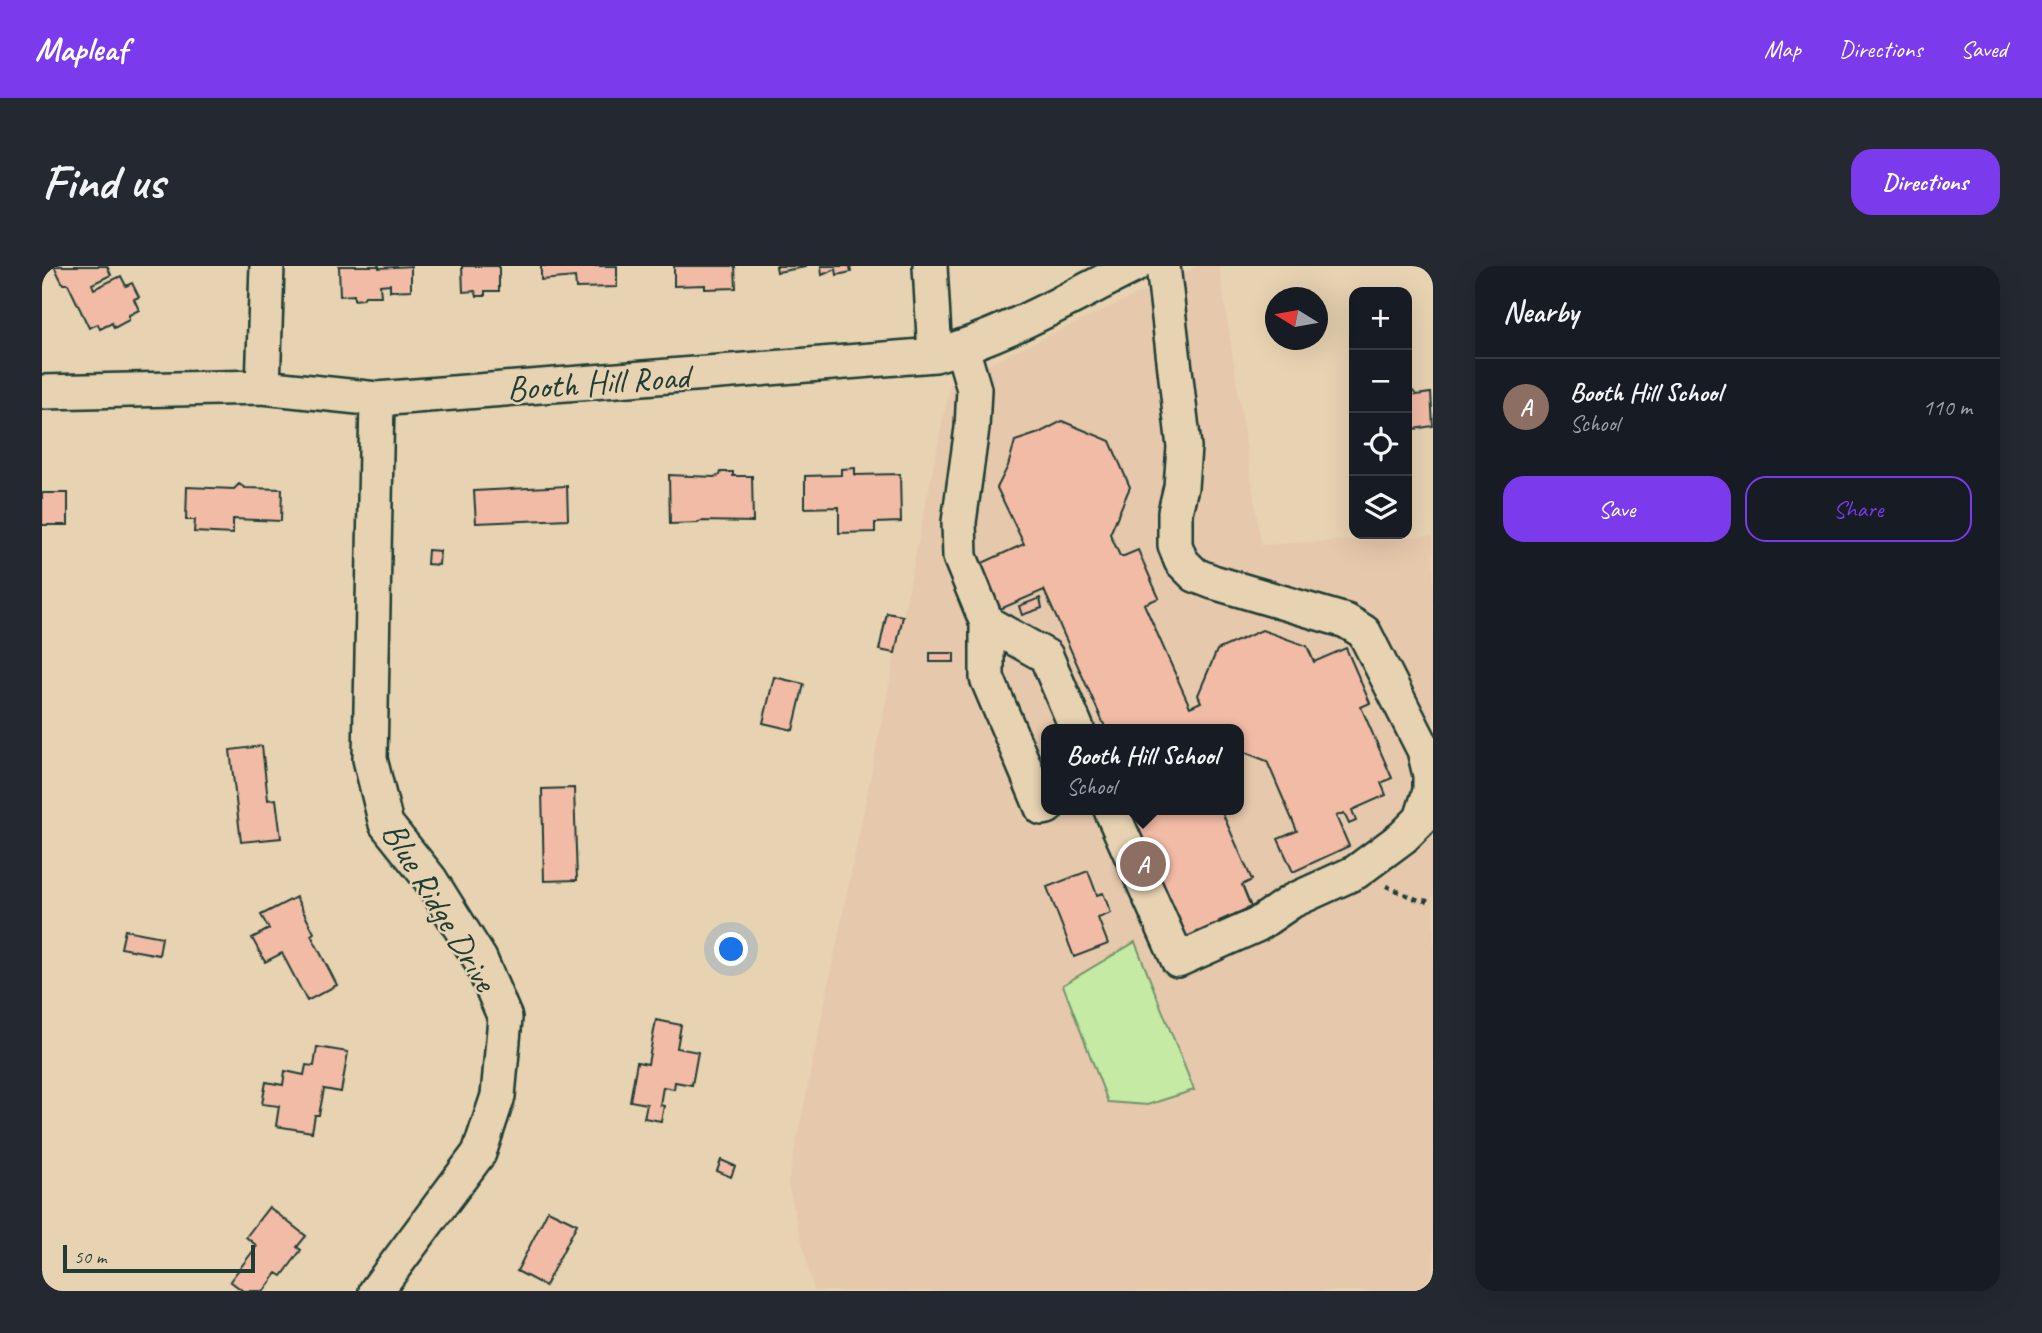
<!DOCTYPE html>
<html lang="en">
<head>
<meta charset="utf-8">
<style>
  body { margin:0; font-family:Caveat,sans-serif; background:#242831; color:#f1f3f6 }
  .controls { position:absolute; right:21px; top:21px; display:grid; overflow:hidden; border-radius:14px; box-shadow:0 7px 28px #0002 }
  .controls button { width:63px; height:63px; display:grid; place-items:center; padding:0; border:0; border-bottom:2px solid #363941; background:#171b24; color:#f1f3f6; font:35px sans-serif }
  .compass { position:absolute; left:1223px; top:21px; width:63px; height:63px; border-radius:50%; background:#171b24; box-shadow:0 7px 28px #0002; rotate:281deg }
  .scale { position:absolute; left:21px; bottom:18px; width:192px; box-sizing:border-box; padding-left:7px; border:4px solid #1f3d34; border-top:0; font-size:19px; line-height:24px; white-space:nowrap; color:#1f3d34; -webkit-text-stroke:5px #e7d2b1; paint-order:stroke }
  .you { position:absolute; left:690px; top:684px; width:24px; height:24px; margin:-18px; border:5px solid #fff; border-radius:50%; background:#1a73e8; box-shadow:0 0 0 10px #1a73e833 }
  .badge { display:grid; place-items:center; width:46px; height:46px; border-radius:50%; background:#7c3aed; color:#fff; font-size:23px; font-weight:700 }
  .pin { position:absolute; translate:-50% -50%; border:4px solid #fff; box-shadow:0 2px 7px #0006 }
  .popup { position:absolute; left:999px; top:458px; width:203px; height:91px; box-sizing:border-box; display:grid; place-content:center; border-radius:14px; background:#171b24; filter:drop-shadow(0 2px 5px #0005); font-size:23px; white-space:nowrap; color:#9ea1a6 }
  .popup b { font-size:26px; color:#f1f3f6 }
  .popup::after { content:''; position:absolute; left:50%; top:100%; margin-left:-14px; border:14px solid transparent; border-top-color:#171b24 }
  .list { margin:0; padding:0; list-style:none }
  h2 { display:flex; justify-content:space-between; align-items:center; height:91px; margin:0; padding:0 28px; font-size:30px }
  h2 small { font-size:23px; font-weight:400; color:#9ea1a6 }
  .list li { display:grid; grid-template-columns:46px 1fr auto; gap:21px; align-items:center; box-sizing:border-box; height:98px; padding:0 28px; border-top:2px solid #363941 }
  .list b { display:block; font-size:26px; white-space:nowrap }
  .list p { margin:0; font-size:23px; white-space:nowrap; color:#9ea1a6 }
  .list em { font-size:23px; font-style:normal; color:#9ea1a6 }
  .actions { display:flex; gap:14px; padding:21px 28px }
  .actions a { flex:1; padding:16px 0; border:2px solid #7c3aed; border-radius:21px; text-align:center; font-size:24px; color:#7c3aed }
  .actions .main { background:#7c3aed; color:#fff }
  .icon { flex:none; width:38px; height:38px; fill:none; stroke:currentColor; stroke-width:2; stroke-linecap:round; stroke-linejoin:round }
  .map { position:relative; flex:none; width:1391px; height:1025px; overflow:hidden; border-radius:21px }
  header { display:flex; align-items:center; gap:42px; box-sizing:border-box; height:98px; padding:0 35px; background:#7c3aed; color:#fff }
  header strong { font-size:33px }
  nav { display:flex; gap:38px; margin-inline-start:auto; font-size:24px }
  .intro { display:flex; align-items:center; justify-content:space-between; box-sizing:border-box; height:168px; padding:0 42px }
  h1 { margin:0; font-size:49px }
  .button { padding:18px 32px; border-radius:21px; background:#7c3aed; color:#fff; font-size:24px; font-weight:700 }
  main { display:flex; gap:42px; padding:0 42px }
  aside { flex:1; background:#171b24; border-radius:21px; box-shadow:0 7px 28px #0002 }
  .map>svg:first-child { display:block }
  .built { fill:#e6c8ac; fill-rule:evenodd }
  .green { fill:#c4eaa4; stroke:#72946c; stroke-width:2 }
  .building { fill:#f2bba6; stroke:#1f3d34; stroke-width:2 }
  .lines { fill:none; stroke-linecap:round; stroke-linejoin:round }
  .minor-casing { stroke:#1f3d34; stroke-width:38 }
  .path { stroke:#1f3d34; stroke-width:4.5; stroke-dasharray:5 5; stroke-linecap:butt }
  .minor { stroke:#e7d2b1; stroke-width:33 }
  .labels { text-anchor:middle; stroke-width:5; stroke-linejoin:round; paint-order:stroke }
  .street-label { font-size:35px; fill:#1f3d34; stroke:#e7d2b1 }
</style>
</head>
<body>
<header>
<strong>Mapleaf</strong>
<nav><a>Map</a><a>Directions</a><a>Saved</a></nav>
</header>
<div class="intro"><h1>Find us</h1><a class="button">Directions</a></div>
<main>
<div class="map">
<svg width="1391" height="1025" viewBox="0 0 1391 1025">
  <rect width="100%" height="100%" fill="#e7d2b1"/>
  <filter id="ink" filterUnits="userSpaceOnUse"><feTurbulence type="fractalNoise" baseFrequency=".0143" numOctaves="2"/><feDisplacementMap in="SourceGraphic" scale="14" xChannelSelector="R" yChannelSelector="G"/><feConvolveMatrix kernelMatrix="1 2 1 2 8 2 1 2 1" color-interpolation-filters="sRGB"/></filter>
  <g filter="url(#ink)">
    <path class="built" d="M1157,0H1177L1219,279L1391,270V1025H772L746,918L909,115ZM1005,463H1197V544H1005Z"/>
    <path class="green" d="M1093,676L1152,824L1105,839L1066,836L1021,719Z"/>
    <path class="building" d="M12,0H65L69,9L50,18L52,23L79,10L84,20L90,17L97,31L92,33L97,44L87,49V54L72,62L70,57L58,63L56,58L47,62L26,18H21Z
      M297,0H337V2L369,0V24L348,25V18L338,19L339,30H323L321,33L312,34V29L298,30Z
      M420,0H457V25H443V30H435L433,25L421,26Z
      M499,0H575V21L534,22L533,11L499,14Z
      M632,0H693L694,22L663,23V19L632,20Z
      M734,0H764V1L735,6Z
      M779,0H812L808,1L809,6L795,9L794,3L780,9Z
      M1371,125L1374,129L1389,127L1391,160L1365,164V126Z
      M1020,155L1068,175L1088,221L1068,268L1078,290H1082L1096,284L1117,332L1102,338L1148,441L1159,436L1156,429L1175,384L1220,364L1265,380L1272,396L1304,382L1328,437L1319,441L1350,512L1339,517L1344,529L1310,544L1314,555L1307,558L1302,547L1294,550L1307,580L1251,606L1236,573L1255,565L1225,495L1197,484V463H1064L1002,324L956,344L936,299L982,278L955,222L966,200L973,175L997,167Z
      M813,202V209L858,208L859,256L833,257V266L797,267V241L763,242V210L799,209V203Z
      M679,206H691V210H710L711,256L659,255L656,257L628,258L627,209L672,211L678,209Z
      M197,218L203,222L240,223L239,255L191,253V268L152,266L153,254H144L145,221L192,223Z
      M525,220L526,253L434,257L432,225Z
      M0,227H26V259H0Z
      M386,284L398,285L397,299L385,298Z
      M998,332L1000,342L980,349L977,340Z
      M845,347L861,350L853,387L837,384Z
      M888,387H912V396H888Z
      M732,411L762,418L751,464L721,457Z
      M220,480L226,534L234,533L239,572L199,576L188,484Z
      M532,522L535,614L502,615L500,523Z
      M1088,544H1179L1210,614L1200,619L1209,641L1177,655L1183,667L1150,682Z
      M1046,605L1055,629L1061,627L1069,647L1056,652L1066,678L1032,691L1005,621Z
      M254,631L272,667L269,669L295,719L265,735L240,687L223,696L210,672L227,663L219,649Z
      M83,664L120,671L117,689L79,682Z
      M614,754L639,759L635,782L656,786L650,819L633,816L632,823L621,821L618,839L622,840L619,855L602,852L605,838L588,835L595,796L606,798Z
      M275,781L306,786L299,826L282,823L277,849H273L270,866L234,860L237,840L220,838L224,816L241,819L243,805L262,809L264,799L272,800Z
      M679,894L693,900L689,911L675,905Z
      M227,941L264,970L255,981L259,984L240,1010L235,1007L222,1025H201L188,1015L215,980L204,971Z
      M506,944L535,958L503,1020L475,1005Z"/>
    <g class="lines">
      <g class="minor-casing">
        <path id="minor" d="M888,0L893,89
          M920,82L932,123L930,162L917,256L918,291L945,357V412L1000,542L1005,541
          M221,121L225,0
          M0,126L221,121L335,133L893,89C963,70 1027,32 1092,0
          M945,357L1004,390L1035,463
          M1069,544L1136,694L1215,659L1250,635L1314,606L1361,571L1379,553L1388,525V509L1382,484L1322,366L1304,355L1171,316L1153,309L1139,295L1133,279V246L1139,221L1142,181L1121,0
          M334,1025L437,887L456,830L463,752L438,693L388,613L344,558L328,493L335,133"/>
      </g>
      <path class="path" d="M1344,620L1374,633L1391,636"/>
      <use href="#minor" class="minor"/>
    </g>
  </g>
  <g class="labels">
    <g class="street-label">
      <text transform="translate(556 116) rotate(-4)" y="12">Booth Hill Road</text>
      <text transform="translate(398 640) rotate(59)" y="12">Blue Ridge Drive</text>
    </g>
  </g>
</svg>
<div class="controls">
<button>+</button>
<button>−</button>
<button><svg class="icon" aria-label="locate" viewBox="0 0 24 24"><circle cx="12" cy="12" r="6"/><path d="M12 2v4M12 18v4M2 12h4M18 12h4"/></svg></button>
<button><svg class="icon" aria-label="layers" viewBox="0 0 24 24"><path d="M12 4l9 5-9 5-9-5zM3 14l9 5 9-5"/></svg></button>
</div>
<svg class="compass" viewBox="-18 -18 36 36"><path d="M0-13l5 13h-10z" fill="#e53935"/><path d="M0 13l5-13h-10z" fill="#9ea1a6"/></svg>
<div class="scale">50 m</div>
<div class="you"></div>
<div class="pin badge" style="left:1101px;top:598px;background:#8d6e63">A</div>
<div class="popup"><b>Booth Hill School</b>School</div>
</div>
<aside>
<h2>Nearby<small></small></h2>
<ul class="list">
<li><span class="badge" style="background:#8d6e63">A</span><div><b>Booth Hill School</b><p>School</p></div><em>110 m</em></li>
</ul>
<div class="actions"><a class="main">Save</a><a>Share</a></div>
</aside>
</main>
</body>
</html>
